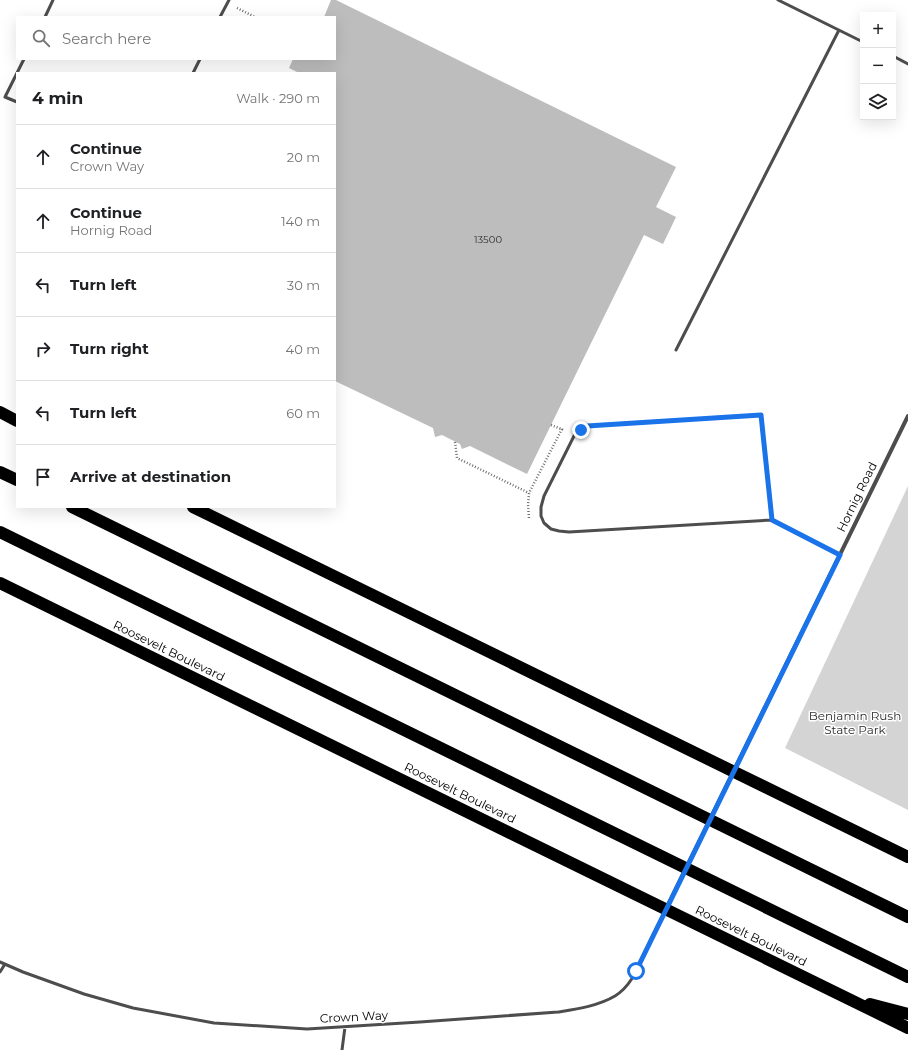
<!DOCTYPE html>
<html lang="en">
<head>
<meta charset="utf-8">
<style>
  body { margin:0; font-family:Montserrat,sans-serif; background:#f2f2f2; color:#202124 }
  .controls { position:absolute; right:12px; top:12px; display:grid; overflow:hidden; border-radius:0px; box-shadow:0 4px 16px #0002 }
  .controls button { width:36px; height:36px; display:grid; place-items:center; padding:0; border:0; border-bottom:1px solid #e0e0e0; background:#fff; color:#202124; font:20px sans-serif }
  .stop { position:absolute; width:12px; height:12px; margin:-9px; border:3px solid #1a73e8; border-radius:50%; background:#fff }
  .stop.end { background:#1a73e8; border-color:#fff; box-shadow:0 1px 4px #0008 }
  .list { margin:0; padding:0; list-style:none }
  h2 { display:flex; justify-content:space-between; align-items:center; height:52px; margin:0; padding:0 16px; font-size:17px }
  h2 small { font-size:13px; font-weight:400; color:#757577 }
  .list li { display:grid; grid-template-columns:26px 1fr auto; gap:12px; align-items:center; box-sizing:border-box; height:64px; padding:0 16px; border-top:1px solid #e0e0e0 }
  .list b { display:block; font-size:15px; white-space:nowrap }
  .list p { margin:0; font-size:13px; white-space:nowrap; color:#757577 }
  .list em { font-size:13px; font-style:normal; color:#757577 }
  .icon { flex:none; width:22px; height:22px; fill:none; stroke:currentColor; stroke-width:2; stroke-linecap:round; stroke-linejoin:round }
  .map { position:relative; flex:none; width:908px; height:1050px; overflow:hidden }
  .search { position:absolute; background:#fff; box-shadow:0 4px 16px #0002; left:16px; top:16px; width:320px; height:44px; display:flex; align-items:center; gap:10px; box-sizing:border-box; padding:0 14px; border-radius:0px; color:#757577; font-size:15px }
  .panel { position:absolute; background:#fff; box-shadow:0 4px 16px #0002; left:16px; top:72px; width:320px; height:436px; border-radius:0px }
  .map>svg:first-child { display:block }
  .green { fill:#d4d4d4 }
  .building { fill:#bdbdbd }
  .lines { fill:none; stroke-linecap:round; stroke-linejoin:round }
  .path { stroke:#6f6f6f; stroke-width:2.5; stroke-dasharray:1 2; stroke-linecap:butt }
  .lane { stroke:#4d4d4d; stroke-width:3 }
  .street { stroke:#4d4d4d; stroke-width:4 }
  .highway { stroke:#000; stroke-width:12 }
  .route { stroke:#1a73e8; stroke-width:5 }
  .labels { text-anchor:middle; stroke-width:3; stroke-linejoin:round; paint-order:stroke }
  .number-label { font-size:10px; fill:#2f2f2f }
  .street-label { font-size:12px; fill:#000; stroke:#fff }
  .park-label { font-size:12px; fill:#2b2b2b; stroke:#fff }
</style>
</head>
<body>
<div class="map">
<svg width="908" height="1050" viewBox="0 0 908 1050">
  <rect width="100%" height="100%" fill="#fff"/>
  <path class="green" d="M908,486V810L785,748Z"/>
  <path class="building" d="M331,0H336L676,167L656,207L676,217L663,244L644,235L527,474L470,446L462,449L460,444L442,435L435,437L433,428L335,381V73H296L297,72L289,68L293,59H335V17H324Z"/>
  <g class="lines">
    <path class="path" d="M237,8L255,17
      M551,425L564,430
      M455,442L457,458L529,493
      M529,518L528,505L529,493L562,429"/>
    <path class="lane" d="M778,0L863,42
      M45,17L53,0
      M220,17L229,0
      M893,56L908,64
      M193,73L200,59
      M17,102L5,97L24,59
      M676,350L839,30
      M772,520L761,415L587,426L575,434L544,496L541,507V516L544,523L551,529L559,531L569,532L772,520L840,555
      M0,962L23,972L84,994L133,1008L214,1023L307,1029L420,1022L558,1012C577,1009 598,1006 615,996C633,985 639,964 648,946C653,934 659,923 665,912
      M0,972L5,964
      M342,1050L345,1027"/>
    <path class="street" d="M667,907L908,416"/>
    <path class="highway" d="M0,412L17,421
      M0,472L17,480
      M72,507L908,917
      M193,507L908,857
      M0,532L908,977
      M0,583L908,1028
      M870,1004L908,1014"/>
  </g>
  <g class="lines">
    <path class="route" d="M581,430L587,426L761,415L772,520L840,555L636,971"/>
  </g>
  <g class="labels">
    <g class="number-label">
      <text x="488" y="243">13500</text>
    </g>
    <g class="street-label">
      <text transform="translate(857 497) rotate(-64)" y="4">Hornig Road</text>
      <text transform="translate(169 651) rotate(26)" y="4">Roosevelt Boulevard</text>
      <text transform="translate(460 793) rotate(26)" y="4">Roosevelt Boulevard</text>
      <text transform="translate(751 936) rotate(26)" y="4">Roosevelt Boulevard</text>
      <text transform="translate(354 1017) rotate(-3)" y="4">Crown Way</text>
    </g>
    <g class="park-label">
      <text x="855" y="720">Benjamin Rush<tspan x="855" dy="14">State Park</tspan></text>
    </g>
  </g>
</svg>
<div class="controls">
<button>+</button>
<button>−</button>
<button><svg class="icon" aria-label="layers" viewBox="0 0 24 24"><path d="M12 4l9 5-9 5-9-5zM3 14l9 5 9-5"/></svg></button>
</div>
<div class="stop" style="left:636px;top:971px"></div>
<div class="stop end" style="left:581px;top:430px"></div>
<div class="search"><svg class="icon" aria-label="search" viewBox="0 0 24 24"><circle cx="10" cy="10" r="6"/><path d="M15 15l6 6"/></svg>Search here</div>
<section class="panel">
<h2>4 min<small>Walk · 290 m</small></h2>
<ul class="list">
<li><svg class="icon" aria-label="ahead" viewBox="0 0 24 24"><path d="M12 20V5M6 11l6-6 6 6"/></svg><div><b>Continue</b><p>Crown Way</p></div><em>20 m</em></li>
<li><svg class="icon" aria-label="ahead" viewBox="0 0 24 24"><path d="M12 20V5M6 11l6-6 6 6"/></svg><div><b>Continue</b><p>Hornig Road</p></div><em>140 m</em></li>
<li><svg class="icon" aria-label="left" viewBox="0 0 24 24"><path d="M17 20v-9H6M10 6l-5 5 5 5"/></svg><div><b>Turn left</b></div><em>30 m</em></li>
<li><svg class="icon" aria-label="right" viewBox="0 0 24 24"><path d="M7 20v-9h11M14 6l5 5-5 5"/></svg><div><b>Turn right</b></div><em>40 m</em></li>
<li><svg class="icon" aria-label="left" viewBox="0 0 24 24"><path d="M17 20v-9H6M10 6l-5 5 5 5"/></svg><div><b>Turn left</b></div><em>60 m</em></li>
<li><svg class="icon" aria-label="arrive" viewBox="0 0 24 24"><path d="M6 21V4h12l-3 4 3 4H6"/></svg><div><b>Arrive at destination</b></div></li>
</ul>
</section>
</div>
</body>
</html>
